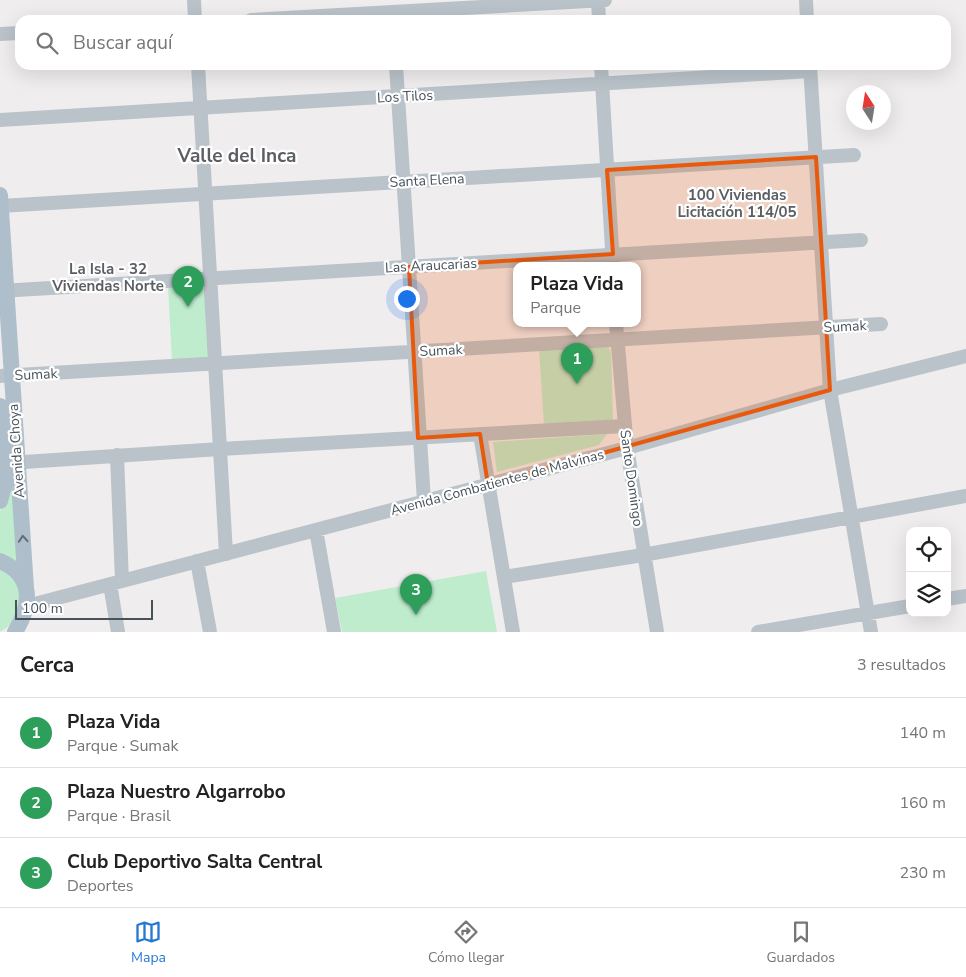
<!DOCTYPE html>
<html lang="es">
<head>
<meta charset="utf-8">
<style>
  body { margin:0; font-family:"Nunito Sans",sans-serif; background:#f6f6f6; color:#222 }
  .controls { position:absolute; right:15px; bottom:15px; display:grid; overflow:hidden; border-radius:10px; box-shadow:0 5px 20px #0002 }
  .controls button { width:45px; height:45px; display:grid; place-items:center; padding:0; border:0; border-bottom:1px solid #e0e0e0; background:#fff; color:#222; font:25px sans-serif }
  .compass { position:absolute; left:846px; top:85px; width:45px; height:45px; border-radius:50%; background:#fff; box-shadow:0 5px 20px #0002; rotate:348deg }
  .scale { position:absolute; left:15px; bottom:12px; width:138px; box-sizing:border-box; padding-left:5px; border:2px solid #47525a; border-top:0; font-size:14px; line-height:18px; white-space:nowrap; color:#47525a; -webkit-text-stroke:4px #fff; paint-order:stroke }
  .you { position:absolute; left:406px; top:298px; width:18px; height:18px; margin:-12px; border:4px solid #fff; border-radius:50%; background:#1a73e8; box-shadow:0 0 0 8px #1a73e833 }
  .badge { display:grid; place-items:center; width:32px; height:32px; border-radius:50%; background:#2479d4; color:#fff; font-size:16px; font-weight:700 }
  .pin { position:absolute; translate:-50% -41px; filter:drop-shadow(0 1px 2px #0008) }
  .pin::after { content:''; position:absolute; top:26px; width:18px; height:15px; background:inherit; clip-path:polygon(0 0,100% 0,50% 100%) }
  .popup { position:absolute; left:513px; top:262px; width:128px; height:65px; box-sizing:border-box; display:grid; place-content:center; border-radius:10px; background:#fff; filter:drop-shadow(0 1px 4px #0005); font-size:16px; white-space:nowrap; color:#767676 }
  .popup b { font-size:19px; color:#222 }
  .popup::after { content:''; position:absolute; left:50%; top:100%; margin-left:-10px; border:10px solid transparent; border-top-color:#fff }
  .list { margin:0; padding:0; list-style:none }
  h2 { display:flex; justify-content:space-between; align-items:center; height:65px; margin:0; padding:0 20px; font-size:21px }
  h2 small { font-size:16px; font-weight:400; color:#767676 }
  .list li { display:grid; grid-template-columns:32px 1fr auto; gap:15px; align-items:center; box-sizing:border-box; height:70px; padding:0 20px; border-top:1px solid #e0e0e0 }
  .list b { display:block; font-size:19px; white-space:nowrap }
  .list p { margin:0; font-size:16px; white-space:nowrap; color:#767676 }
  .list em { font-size:16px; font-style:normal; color:#767676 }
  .icon { flex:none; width:28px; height:28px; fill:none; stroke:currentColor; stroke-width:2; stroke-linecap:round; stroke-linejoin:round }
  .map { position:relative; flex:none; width:966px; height:632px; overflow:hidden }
  .search { position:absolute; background:#fff; box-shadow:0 5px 20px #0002; left:15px; right:15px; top:15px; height:55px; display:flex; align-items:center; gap:12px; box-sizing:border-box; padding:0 18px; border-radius:15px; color:#767676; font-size:19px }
  .sheet { height:275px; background:#fff }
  nav { display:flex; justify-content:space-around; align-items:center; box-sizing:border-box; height:70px; border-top:1px solid #e0e0e0; background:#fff; font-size:14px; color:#767676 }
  nav a { display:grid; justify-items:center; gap:2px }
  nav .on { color:#2479d4 }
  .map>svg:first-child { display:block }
  .green { fill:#beeccd }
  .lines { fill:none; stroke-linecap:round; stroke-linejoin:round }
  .minor { stroke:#bac3ca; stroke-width:14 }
  .major { stroke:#afbecb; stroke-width:16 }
  .oneway { stroke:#616d76 }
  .marked { fill:#e8590c; fill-opacity:0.2; stroke:#e8590c; stroke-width:4; stroke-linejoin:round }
  .labels { text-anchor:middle; stroke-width:4.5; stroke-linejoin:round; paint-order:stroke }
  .street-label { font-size:14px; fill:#47525a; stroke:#fff }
  .neighbourhood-label { font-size:15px; font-weight:bold; fill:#5b5e62; stroke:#fff }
  .district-label { font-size:19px; font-weight:bold; fill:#5b5e62; stroke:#fff }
</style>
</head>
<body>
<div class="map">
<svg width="966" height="632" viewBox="0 0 966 632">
  <rect width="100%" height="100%" fill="#f0edee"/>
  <path class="green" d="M198,284L206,291L209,357L172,362L168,285Z
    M604,345L609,348L611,353L613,420L608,422L544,425L539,348Z
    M607,434L599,445L497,472L493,442Z
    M11,477L18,564L0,556V511L7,498Z
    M0,568L20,586C21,607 21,620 0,632Z
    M486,571L497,632H342L335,598Z"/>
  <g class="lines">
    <path class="minor" d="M194,0L195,20
      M598,0L599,20
      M806,0L807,20
      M251,20L605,0
      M0,34L20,33
      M198,65L226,554
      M396,65L424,501
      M601,65L613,265
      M810,65L830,390L871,632
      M0,120L810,71
      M0,206L854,155
      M0,291L861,240
      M616,323L627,448L657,632
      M0,376L881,324
      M480,434L513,632
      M117,455L122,581
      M9,463L220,449L624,426
      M316,530L334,632
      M197,561L210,632
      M504,577L643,555L966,496
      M110,584L118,632
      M947,599L966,596
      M27,606L627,448L830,390L966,356
      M758,632L910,606"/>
    <path class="major" d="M0,195L26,588
      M0,406L4,485L0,501
      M0,561C34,576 32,604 15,632"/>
  </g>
  <defs><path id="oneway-chevron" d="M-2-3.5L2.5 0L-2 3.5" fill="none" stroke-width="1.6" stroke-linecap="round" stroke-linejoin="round" transform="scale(1.25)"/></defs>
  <use class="oneway" href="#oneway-chevron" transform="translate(23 539) rotate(-94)"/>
  <path class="marked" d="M816,157L830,390L488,485L480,434L418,438L409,267L613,254L607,170Z"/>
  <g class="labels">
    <g class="street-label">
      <text transform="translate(405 96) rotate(-3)" y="5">Los Tilos</text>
      <text transform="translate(427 180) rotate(-3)" y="5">Santa Elena</text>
      <text transform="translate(431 265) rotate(-3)" y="5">Las Araucarias</text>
      <text transform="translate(845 326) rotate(-3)" y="5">Sumak</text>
      <text transform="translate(441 350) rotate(-3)" y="5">Sumak</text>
      <text transform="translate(36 374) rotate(-3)" y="5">Sumak</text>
      <text transform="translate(16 451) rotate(-94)" y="5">Avenida Choya</text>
      <text transform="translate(632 478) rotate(82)" y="5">Santo Domingo</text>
      <text transform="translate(497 482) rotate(-15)" y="5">Avenida Combatientes de Malvinas</text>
    </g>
    <g class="neighbourhood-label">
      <text x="737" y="200">100 Viviendas<tspan x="737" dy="17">Licitación 114/05</tspan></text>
      <text x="108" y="274">La Isla - 32<tspan x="108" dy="17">Viviendas Norte</tspan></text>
    </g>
    <g class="district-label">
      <text x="237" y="162">Valle del Inca</text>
    </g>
  </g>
</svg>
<div class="controls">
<button><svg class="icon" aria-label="locate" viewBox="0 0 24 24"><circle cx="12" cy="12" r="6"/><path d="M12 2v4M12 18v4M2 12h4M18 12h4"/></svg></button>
<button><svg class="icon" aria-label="layers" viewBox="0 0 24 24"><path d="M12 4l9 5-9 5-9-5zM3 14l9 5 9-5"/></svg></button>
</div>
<svg class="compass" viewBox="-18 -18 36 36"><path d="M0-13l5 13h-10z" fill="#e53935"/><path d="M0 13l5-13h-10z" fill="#767676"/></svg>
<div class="scale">100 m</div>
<div class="you"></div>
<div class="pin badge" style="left:577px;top:384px;background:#2e9e5b">1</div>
<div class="popup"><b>Plaza Vida</b>Parque</div>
<div class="pin badge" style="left:188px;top:307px;background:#2e9e5b">2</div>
<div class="pin badge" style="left:416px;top:615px;background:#2e9e5b">3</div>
<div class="search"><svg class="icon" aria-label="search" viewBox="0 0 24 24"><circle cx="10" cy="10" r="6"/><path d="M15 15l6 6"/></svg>Buscar aquí</div>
</div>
<section class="sheet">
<h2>Cerca<small>3 resultados</small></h2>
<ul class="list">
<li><span class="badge" style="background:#2e9e5b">1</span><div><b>Plaza Vida</b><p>Parque · Sumak</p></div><em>140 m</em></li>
<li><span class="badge" style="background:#2e9e5b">2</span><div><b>Plaza Nuestro Algarrobo</b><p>Parque · Brasil</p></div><em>160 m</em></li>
<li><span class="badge" style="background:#2e9e5b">3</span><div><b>Club Deportivo Salta Central</b><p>Deportes</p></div><em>230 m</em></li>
</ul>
</section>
<nav>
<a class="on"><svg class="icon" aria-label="map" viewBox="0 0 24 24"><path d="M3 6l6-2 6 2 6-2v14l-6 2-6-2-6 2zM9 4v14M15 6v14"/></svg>Mapa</a>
<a><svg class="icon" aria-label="directions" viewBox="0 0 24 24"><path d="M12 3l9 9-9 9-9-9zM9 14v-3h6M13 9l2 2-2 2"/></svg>Cómo llegar</a>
<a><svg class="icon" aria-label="saved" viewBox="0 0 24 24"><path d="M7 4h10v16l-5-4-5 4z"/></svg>Guardados</a>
</nav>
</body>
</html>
